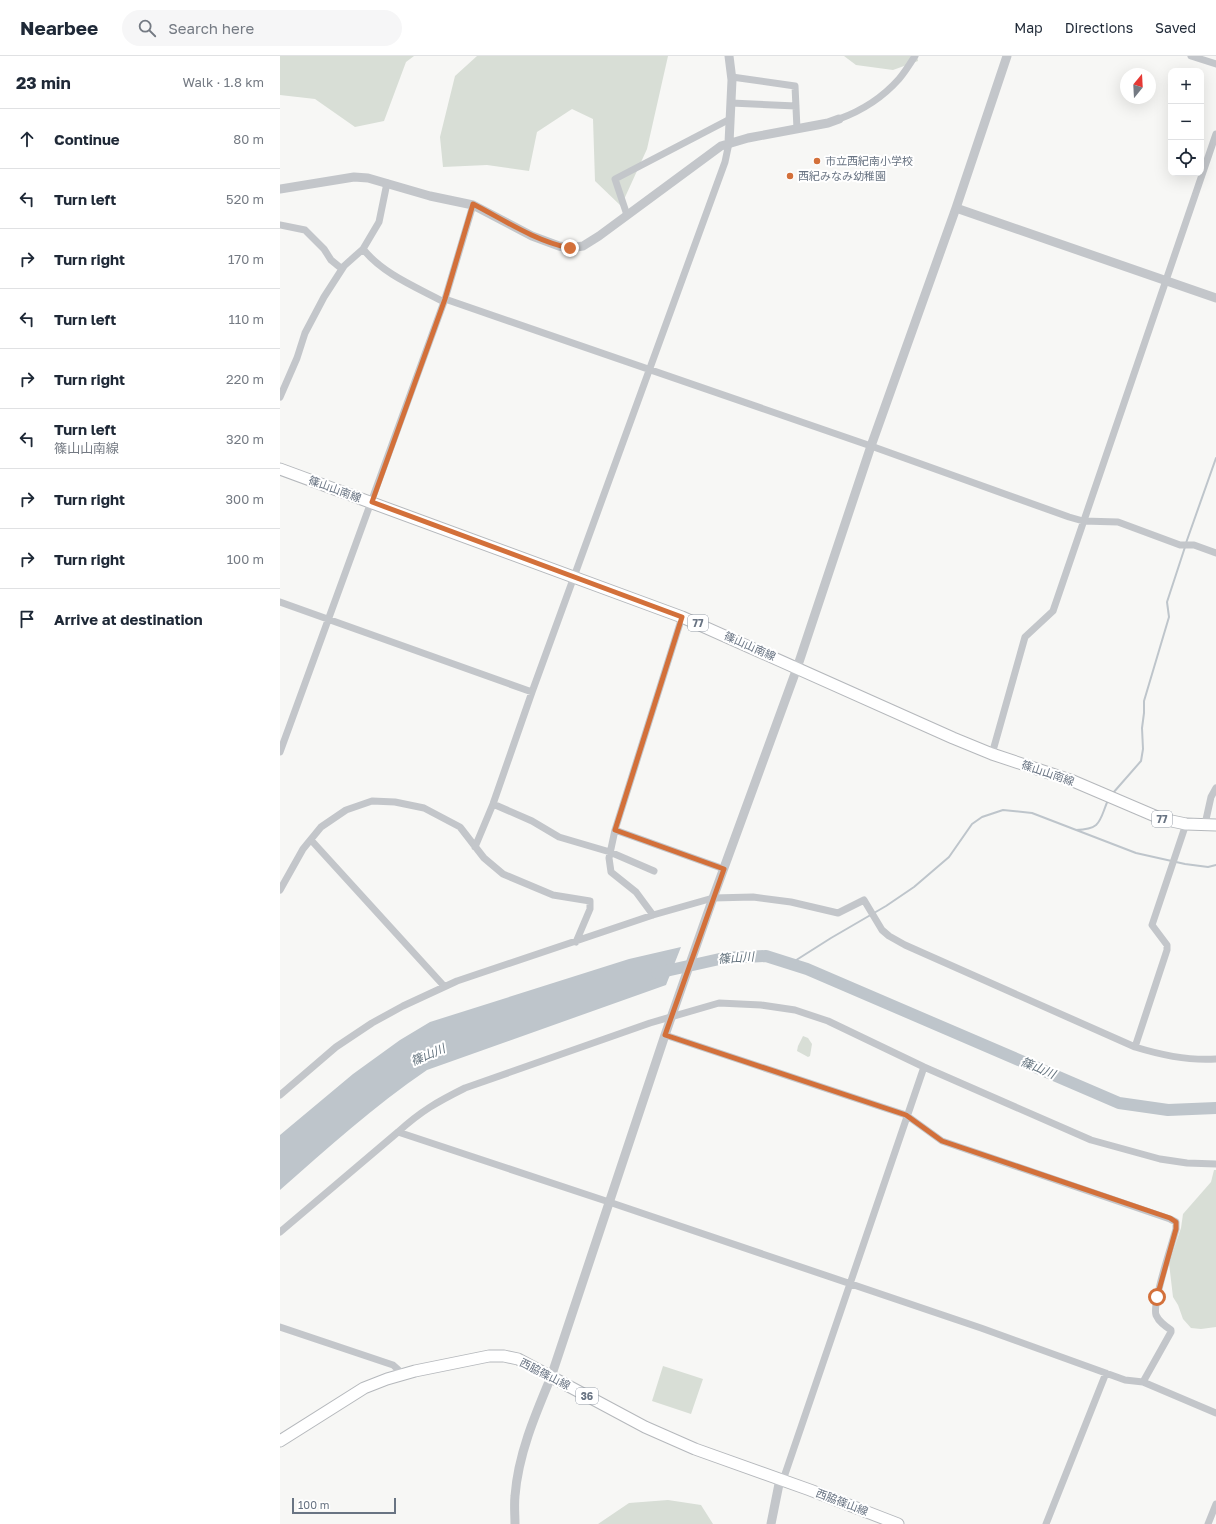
<!DOCTYPE html>
<html lang="en">
<head>
<meta charset="utf-8">
<style>
  body { margin:0; font-family:"Golos Text","Noto Sans JP",sans-serif; background:#f6f6f7; color:#1f2937 }
  .controls { position:absolute; right:12px; top:12px; display:grid; overflow:hidden; border-radius:8px; box-shadow:0 4px 16px #0002 }
  .controls button { width:36px; height:36px; display:grid; place-items:center; padding:0; border:0; border-bottom:1px solid #e0e1e3; background:#fff; color:#1f2937; font:20px sans-serif }
  .compass { position:absolute; left:840px; top:12px; width:36px; height:36px; border-radius:50%; background:#fff; box-shadow:0 4px 16px #0002; rotate:18deg }
  .scale { position:absolute; left:12px; bottom:10px; width:104px; box-sizing:border-box; padding-left:4px; border:2px solid #697483; border-top:0; font-size:11px; line-height:14px; white-space:nowrap; color:#697483; -webkit-text-stroke:3px #fff; paint-order:stroke }
  .stop { position:absolute; width:12px; height:12px; margin:-9px; border:3px solid #d3703a; border-radius:50%; background:#fff }
  .stop.end { background:#d3703a; border-color:#fff; box-shadow:0 1px 4px #0008 }
  .list { margin:0; padding:0; list-style:none }
  h2 { display:flex; justify-content:space-between; align-items:center; height:52px; margin:0; padding:0 16px; font-size:17px }
  h2 small { font-size:13px; font-weight:400; color:#747a83 }
  .list li { display:grid; grid-template-columns:26px 1fr auto; gap:12px; align-items:center; box-sizing:border-box; height:60px; padding:0 16px; border-top:1px solid #e0e1e3 }
  .list b { display:block; font-size:15px; white-space:nowrap }
  .list p { margin:0; font-size:13px; white-space:nowrap; color:#747a83 }
  .list em { font-size:13px; font-style:normal; color:#747a83 }
  .icon { flex:none; width:22px; height:22px; fill:none; stroke:currentColor; stroke-width:2; stroke-linecap:round; stroke-linejoin:round }
  .map { position:relative; flex:none; width:936px; height:1468px; overflow:hidden }
  header { display:flex; align-items:center; gap:24px; box-sizing:border-box; height:56px; padding:0 20px; background:#fff; border-bottom:1px solid #e0e1e3 }
  header strong { font-size:19px }
  nav { display:flex; gap:22px; margin-inline-start:auto; font-size:14px }
  .search { width:280px; height:36px; background:#f6f6f7; display:flex; align-items:center; gap:10px; box-sizing:border-box; padding:0 14px; border-radius:22px; color:#747a83; font-size:15px }
  main { display:flex }
  aside { flex:1; background:#fff }
  .map>svg:first-child { display:block }
  .green { fill:#d8ded6 }
  .water { fill:#bec5cb }
  .lines { fill:none; stroke-linecap:round; stroke-linejoin:round }
  .stream { stroke:#bec5cb; stroke-width:2 }
  .river { stroke:#bec5cb; stroke-width:12 }
  .primary-casing { stroke:#b5b8bc; stroke-width:13 }
  .minor { stroke:#c3c6ca; stroke-width:7 }
  .tertiary { stroke:#c3c6ca; stroke-width:9 }
  .primary { stroke:#fff; stroke-width:11 }
  .route { stroke:#d3703a; stroke-width:5 }
  .poi-dot { fill:#d3703a; stroke:#fff; stroke-width:1.5 }
  .labels { text-anchor:middle; stroke-width:4; stroke-linejoin:round; paint-order:stroke }
  .shield { fill:#fff; stroke:#969ea8; stroke-width:1 }
  .shield-label { font-size:10px; font-weight:bold; fill:#697483 }
  .poi-label { font-size:11px; fill:#697483; stroke:#fff; text-anchor:start }
  .street-label { font-size:11px; fill:#697483; stroke:#fff }
  .water-label { font-size:12px; font-style:italic; fill:#65747f; stroke:#fff }
</style>
</head>
<body>
<header>
<strong>Nearbee</strong>
<div class="search"><svg class="icon" aria-label="search" viewBox="0 0 24 24"><circle cx="10" cy="10" r="6"/><path d="M15 15l6 6"/></svg>Search here</div>
<nav><a>Map</a><a>Directions</a><a>Saved</a></nav>
</header>
<main>
<aside>
<h2>23 min<small>Walk · 1.8 km</small></h2>
<ul class="list">
<li><svg class="icon" aria-label="ahead" viewBox="0 0 24 24"><path d="M12 20V5M6 11l6-6 6 6"/></svg><div><b>Continue</b></div><em>80 m</em></li>
<li><svg class="icon" aria-label="left" viewBox="0 0 24 24"><path d="M17 20v-9H6M10 6l-5 5 5 5"/></svg><div><b>Turn left</b></div><em>520 m</em></li>
<li><svg class="icon" aria-label="right" viewBox="0 0 24 24"><path d="M7 20v-9h11M14 6l5 5-5 5"/></svg><div><b>Turn right</b></div><em>170 m</em></li>
<li><svg class="icon" aria-label="left" viewBox="0 0 24 24"><path d="M17 20v-9H6M10 6l-5 5 5 5"/></svg><div><b>Turn left</b></div><em>110 m</em></li>
<li><svg class="icon" aria-label="right" viewBox="0 0 24 24"><path d="M7 20v-9h11M14 6l5 5-5 5"/></svg><div><b>Turn right</b></div><em>220 m</em></li>
<li><svg class="icon" aria-label="left" viewBox="0 0 24 24"><path d="M17 20v-9H6M10 6l-5 5 5 5"/></svg><div><b>Turn left</b><p>篠山山南線</p></div><em>320 m</em></li>
<li><svg class="icon" aria-label="right" viewBox="0 0 24 24"><path d="M7 20v-9h11M14 6l5 5-5 5"/></svg><div><b>Turn right</b></div><em>300 m</em></li>
<li><svg class="icon" aria-label="right" viewBox="0 0 24 24"><path d="M7 20v-9h11M14 6l5 5-5 5"/></svg><div><b>Turn right</b></div><em>100 m</em></li>
<li><svg class="icon" aria-label="arrive" viewBox="0 0 24 24"><path d="M6 21V4h12l-3 4 3 4H6"/></svg><div><b>Arrive at destination</b></div></li>
</ul>
</aside>
<div class="map">
<svg width="936" height="1468" viewBox="0 0 936 1468">
  <rect width="100%" height="100%" fill="#f7f7f5"/>
  <path class="green" d="M0,0H134L126,6L104,65L75,71L35,43L0,39Z
    M197,0H388L367,93L341,150L315,125L313,63L292,53L257,76L249,115L207,109L163,111L160,81L175,20Z
    M564,0H637L638,5L613,14L576,9Z
    M523,980L528,982L532,988L530,1000L528,1001L517,995L518,990Z
    M934,1114H936V1271L921,1273L911,1272L903,1263L898,1249L893,1241L889,1207L901,1172L903,1158L931,1126Z
    M383,1310L423,1323L411,1358L372,1345Z
    M388,1444L421,1449L433,1468H318L349,1447Z"/>
  <path class="water" d="M401,891L386,929L147,1014C94,1050 48,1092 0,1134V1079L73,1018L120,984L150,966L349,903Z"/>
  <g class="lines">
    <path class="stream" d="M906,487L936,402
      M833,737L861,705L863,693L862,672L864,657V645L889,561L887,546L905,491
      M796,774C822,773 819,765 828,744
      M510,908L551,882L606,850L634,831L669,801L692,768L702,761L723,754L752,757L856,797L905,808L928,811L936,809"/>
    <path class="river" d="M377,917L444,902L486,900L527,913L839,1047L888,1054L936,1052"/>
    <g class="primary-casing">
      <path id="primary" d="M0,413L402,561L673,682L712,698L793,725L882,763L906,768L936,769
        M0,1385L84,1332L107,1323L135,1315L209,1300H224L238,1303L365,1371L415,1393L530,1434L618,1468"/>
    </g>
    <path class="minor" d="M911,0L936,8
      M452,21L515,30L517,73
      M451,47L516,50
      M559,63C581,55 603,41 619,23C625,16 630,8 635,0
      M347,159L335,123L450,63
      M0,169L25,174L44,193L51,204L62,213
      M83,193C103,218 136,231 164,246
      M165,243L591,390L789,461L803,465L838,466L900,489H914L936,497
      M0,341L17,302L25,277L44,241L64,210L83,193L99,166L107,127
      M0,546L252,636
      M0,696L165,243L193,149
      M712,698L745,581L773,555L936,78
      M213,748L252,765L279,781L330,796L374,815
      M925,768L931,741L936,732
      M335,774L444,813
      M31,784L164,930
      M195,791L213,748L252,636L445,106L449,87
      M0,834L23,793L41,771L66,754L92,745L115,746L144,752L180,771L204,802L223,818L273,839L310,845V853L296,886
      M373,859L356,836L331,816L329,802L335,774L402,561
      M385,979L626,1059L662,1085L890,1163L896,1166V1173C892,1188 872,1247 876,1259C879,1266 885,1270 891,1274V1276L863,1326
      M855,991L887,894V889L872,869L906,768
      M0,1039L56,991L92,967L123,950L177,925L373,859L433,842L473,841L511,846L558,857L584,844L602,874L609,880L625,889L855,991C881,999 909,1005 936,1003
      M118,1076L329,1146L701,1272L845,1324L863,1326L936,1357
      M0,1176L118,1076C141,1055 157,1046 185,1032L370,967L439,947L481,949L515,954L548,965L644,1011L811,1084L880,1103L907,1107L936,1108
      M0,1271L113,1309L123,1318
      M503,1424L644,1011
      M766,1468L826,1317
      M928,1468L936,1448"/>
    <path class="tertiary" d="M449,0L452,24L449,87
      M0,133L74,121L88,122L150,140L193,149L252,180L279,190L290,192L303,190L319,180L441,90L468,82L548,67L559,63
      M676,152L936,242
      M235,1468C235,1459 234,1449 235,1440C238,1399 255,1359 271,1321L385,979L433,842L517,612L591,390L676,152L727,0
      M491,1468L500,1423"/>
    <use href="#primary" class="primary"/>
  </g>
  <g class="lines">
    <path class="route" d="M290,192C255,185 224,164 193,148L165,243L92,446L402,561L335,774L444,813L385,979L626,1059L662,1085L890,1162L896,1166V1173L877,1241"/>
  </g>
  <g class="poi-dot">
    <circle cx="537" cy="105" r="4"/>
    <circle cx="510" cy="120" r="4"/>
  </g>
  <g class="labels">
    <g class="shield">
      <rect x="408" y="559" width="20" height="16" rx="3"/>
      <rect x="872" y="755" width="20" height="16" rx="3"/>
      <rect x="296" y="1332" width="22" height="16" rx="3"/>
    </g>
    <g class="shield-label">
      <text x="418" y="571">77</text>
      <text x="882" y="767">77</text>
      <text x="307" y="1344">36</text>
    </g>
    <g class="poi-label">
      <text x="545" y="109">市立西紀南小学校</text>
      <text x="518" y="124">西紀みなみ幼稚園</text>
    </g>
    <g class="street-label">
      <text transform="translate(55 433) rotate(20)" y="4">篠山山南線</text>
      <text transform="translate(470 590) rotate(24)" y="4">篠山山南線</text>
      <text transform="translate(768 717) rotate(19)" y="4">篠山山南線</text>
      <text transform="translate(265 1318) rotate(27)" y="4">西脇篠山線</text>
      <text transform="translate(562 1446) rotate(21)" y="4">西脇篠山線</text>
    </g>
    <g class="water-label">
      <text transform="translate(456 902) rotate(-4)" y="4">篠山川</text>
      <text transform="translate(148 999) rotate(-23)" y="4">篠山川</text>
      <text transform="translate(758 1012) rotate(23)" y="4">篠山川</text>
    </g>
  </g>
</svg>
<div class="controls">
<button>+</button>
<button>−</button>
<button><svg class="icon" aria-label="locate" viewBox="0 0 24 24"><circle cx="12" cy="12" r="6"/><path d="M12 2v4M12 18v4M2 12h4M18 12h4"/></svg></button>
</div>
<svg class="compass" viewBox="-18 -18 36 36"><path d="M0-13l5 13h-10z" fill="#e53935"/><path d="M0 13l5-13h-10z" fill="#747a83"/></svg>
<div class="scale">100 m</div>
<div class="stop" style="left:877px;top:1241px"></div>
<div class="stop end" style="left:290px;top:192px"></div>
</div>
</main>
</body>
</html>
